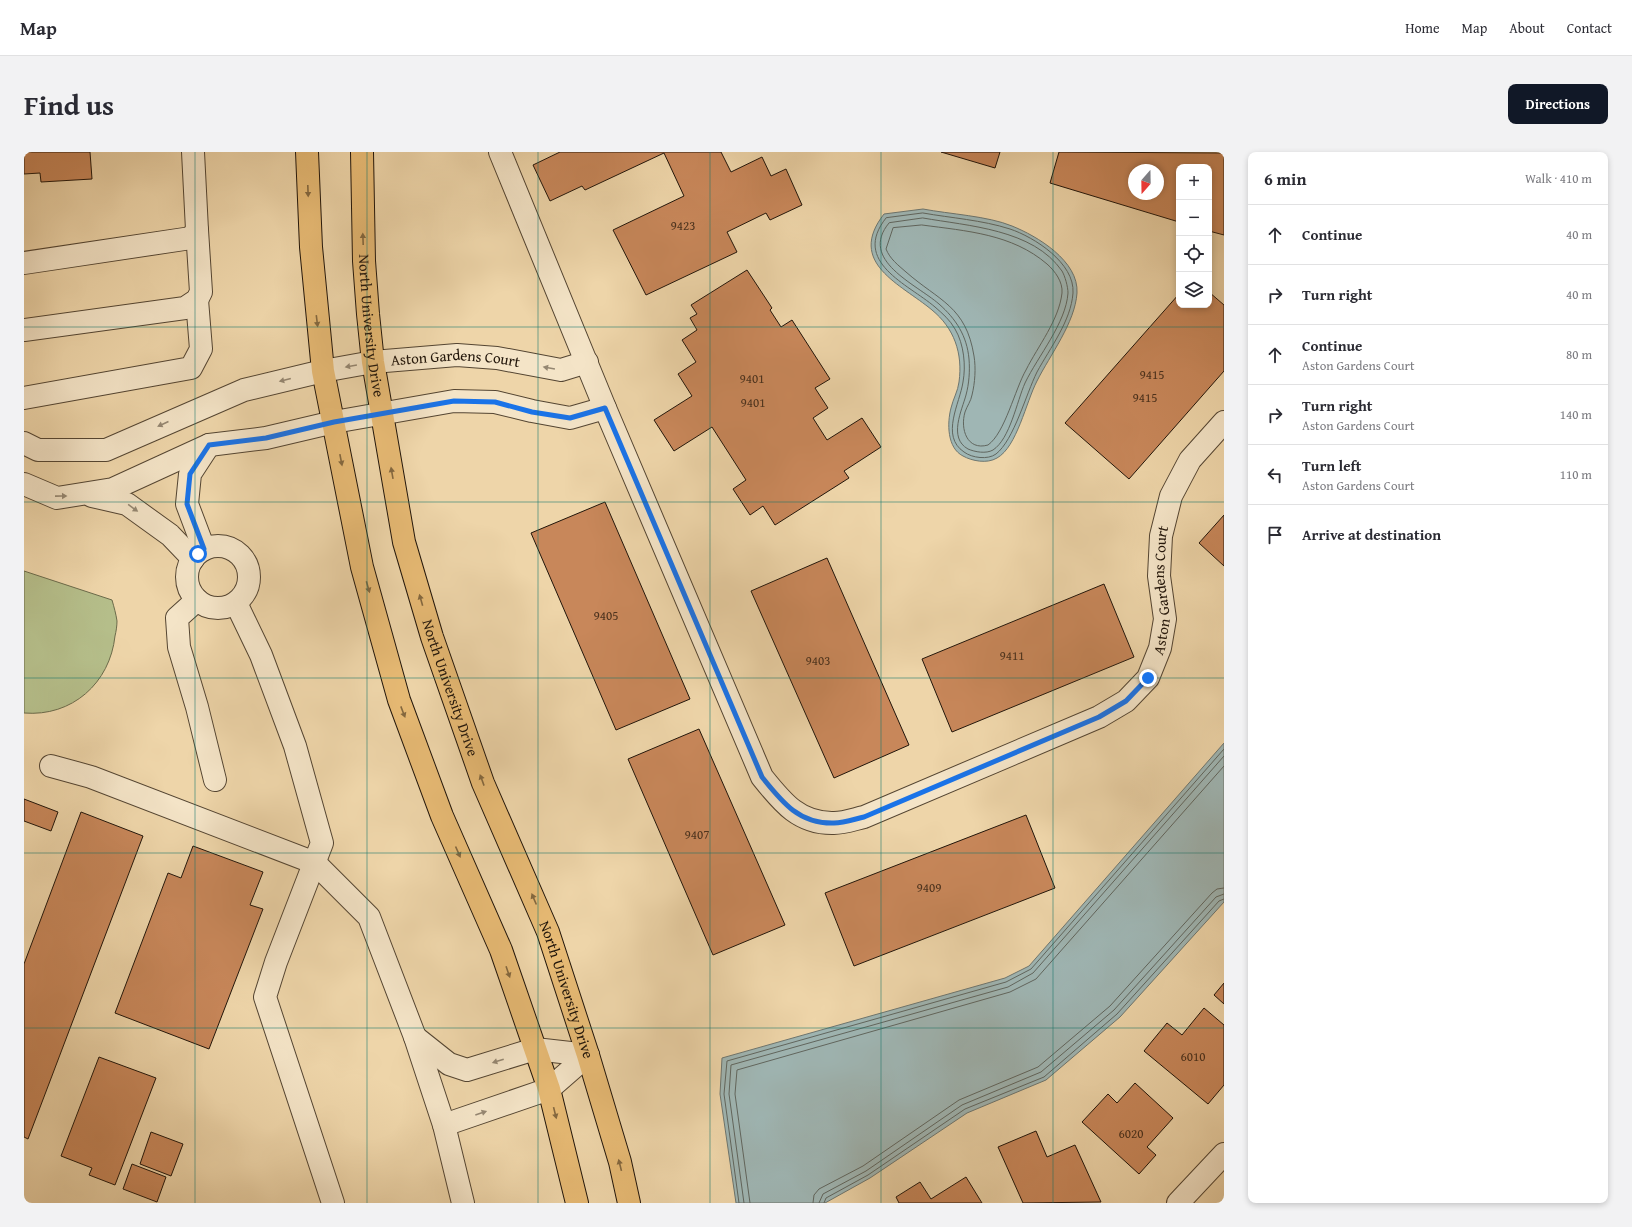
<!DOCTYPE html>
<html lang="en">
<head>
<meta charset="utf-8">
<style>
  body { margin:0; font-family:"Gentium Book Plus",serif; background:#f2f2f3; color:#2b2b33 }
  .controls { position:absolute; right:12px; top:12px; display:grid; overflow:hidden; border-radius:8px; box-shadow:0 2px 6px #0003 }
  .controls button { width:36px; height:36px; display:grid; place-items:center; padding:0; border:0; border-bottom:1px solid #e1e1e2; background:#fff; color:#2b2b33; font:20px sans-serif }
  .compass { position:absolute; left:1104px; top:12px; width:36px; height:36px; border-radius:50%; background:#fff; box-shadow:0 2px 6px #0003; rotate:200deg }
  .stop { position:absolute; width:12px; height:12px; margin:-9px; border:3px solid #1a73e8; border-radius:50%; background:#fff }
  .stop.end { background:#1a73e8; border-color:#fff; box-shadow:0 1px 4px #0008 }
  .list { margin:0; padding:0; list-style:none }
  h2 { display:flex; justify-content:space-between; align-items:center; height:52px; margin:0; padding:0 16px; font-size:17px }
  h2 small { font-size:13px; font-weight:400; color:#7c7c81 }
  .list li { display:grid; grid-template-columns:26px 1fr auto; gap:12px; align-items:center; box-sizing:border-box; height:60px; padding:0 16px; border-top:1px solid #e1e1e2 }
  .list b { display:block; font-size:15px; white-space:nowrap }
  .list p { margin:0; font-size:13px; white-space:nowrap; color:#7c7c81 }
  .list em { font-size:13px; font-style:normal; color:#7c7c81 }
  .icon { flex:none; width:22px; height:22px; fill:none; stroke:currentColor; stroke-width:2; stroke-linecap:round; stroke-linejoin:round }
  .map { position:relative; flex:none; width:1200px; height:1051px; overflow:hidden; border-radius:8px }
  header { display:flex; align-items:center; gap:24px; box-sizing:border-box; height:56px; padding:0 20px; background:#fff; border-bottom:1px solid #e1e1e2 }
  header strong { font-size:19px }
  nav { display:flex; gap:22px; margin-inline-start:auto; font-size:14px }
  .intro { display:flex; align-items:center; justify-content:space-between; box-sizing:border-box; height:96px; padding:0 24px }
  h1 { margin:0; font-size:28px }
  .button { padding:10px 18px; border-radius:8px; background:#111827; color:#fff; font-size:14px; font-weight:700 }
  main { display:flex; gap:24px; padding:0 24px }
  aside { flex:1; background:#fff; border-radius:8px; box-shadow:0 2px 6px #0003 }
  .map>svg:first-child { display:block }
  .green { fill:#b5be8a; stroke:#6b6a4a }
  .water { fill:#9fb6b4; stroke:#6d7670 }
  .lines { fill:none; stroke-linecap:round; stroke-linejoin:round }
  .shore { stroke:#60665f; stroke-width:1 }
  .building { fill:#c8875a; stroke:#21150a; fill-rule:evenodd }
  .minor-casing { stroke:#544532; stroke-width:24 }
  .major-casing { stroke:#21150a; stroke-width:24 }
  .minor { stroke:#f4e4c7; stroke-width:22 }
  .major { stroke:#e7ba74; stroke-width:22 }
  .oneway { fill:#84683f }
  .oneway2 { fill:#958772 }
  .route { stroke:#1a73e8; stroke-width:5 }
  .grid { fill:none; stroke:#0f766e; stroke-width:1; stroke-opacity:0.55 }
  .labels { text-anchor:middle; stroke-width:3; stroke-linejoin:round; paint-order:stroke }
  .number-label { font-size:13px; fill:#4b321e }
  .street-label { font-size:15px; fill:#21150a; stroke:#f4e4c7 }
</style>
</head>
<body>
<header>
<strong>Map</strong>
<nav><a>Home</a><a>Map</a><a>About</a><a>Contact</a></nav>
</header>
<div class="intro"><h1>Find us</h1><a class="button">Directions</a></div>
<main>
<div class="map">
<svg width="1200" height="1051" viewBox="0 0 1200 1051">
  <rect width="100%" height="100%" fill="#eed5a9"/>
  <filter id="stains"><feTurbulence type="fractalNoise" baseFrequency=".005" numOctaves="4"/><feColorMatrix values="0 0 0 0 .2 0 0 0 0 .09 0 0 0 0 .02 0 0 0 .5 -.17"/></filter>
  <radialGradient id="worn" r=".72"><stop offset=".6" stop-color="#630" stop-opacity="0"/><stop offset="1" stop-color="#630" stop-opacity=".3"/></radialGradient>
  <path class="green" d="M0,419L88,448C90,455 92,462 93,469C93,474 92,480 91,484C86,531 48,565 0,561Z"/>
  <path class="water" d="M899,57C925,62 964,64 988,74C1013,84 1055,109 1053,141C1051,171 1026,203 1013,229C1002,250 993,295 973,306C963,312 948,309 939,304C923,296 923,271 927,256C929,247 934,239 935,230C939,201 930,176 908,158C877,132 822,111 860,62Z
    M1200,591V750L1096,865L1022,928L943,961L846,1026L801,1051H712L696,942L698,906L981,826L1005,814Z"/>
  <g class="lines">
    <path class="shore" d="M899,61C927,66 958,68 986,77C1010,85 1051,111 1049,141C1047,169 1026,196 1013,220C1002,242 990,288 972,302C964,308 948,306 940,300C916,284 936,251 939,230C942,214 940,192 931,177C926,168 919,162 911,155C884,132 827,110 862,66Z
      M899,66C944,74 1009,77 1038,119C1041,124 1044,135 1044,141C1042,171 1014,204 1001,231C993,249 986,287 969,298C962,302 951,300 944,297C924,286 938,258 942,243C945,232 946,219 945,207C943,184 932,167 915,152C892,132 834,108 865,71Z
      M898,73C943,79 988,82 1023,112C1031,119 1039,130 1038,141C1035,168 1014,194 1002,218C991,237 981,281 964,293C943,299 936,277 941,260C943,254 947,249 948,243C951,231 952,216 950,204C942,154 915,149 882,120C874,113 866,107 862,97L869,76Z
      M715,1051L700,942L703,909L982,830L1007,817L1200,597
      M720,1051L705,942L707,913L984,835L1009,821L1200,604
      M726,1051L711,942L713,918L986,840L1012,827L1200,614
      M789,1051L790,1043L795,1037L839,1014L935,948L1014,915L1086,854L1188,741L1193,737L1200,736
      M795,1051L799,1042L842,1019L938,953L1017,920L1090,858L1192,745L1200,742
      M800,1051L802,1046L844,1023L941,957L1020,925L1093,862L1195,749L1200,747"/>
  </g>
  <path class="building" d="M0,0H66L68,27L17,30L16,21L0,22Z
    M536,0H697L707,20L738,5L747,24L762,17L778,53L746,68L742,61L703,80L713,100L622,143L589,78L660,44L640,1L561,38L558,34L526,49L509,13Z
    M917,0H976L971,16Z
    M1035,0L1200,1V83L1185,79V15H1155V70L1026,31ZM1110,18H1134V42H1110Z
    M723,118L748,156L746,158L757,175L768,168L806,227L791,236L804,256L789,266L803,288L838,266L857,295L820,319L825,326L751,373L739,354L726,363L709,337L722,328L688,275L650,299L630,268L668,244L654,222L672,210L658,188L673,178L666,166L673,162L667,153Z
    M1185,140L1200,153V219L1105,327L1041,271L1155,142V153H1185Z
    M581,350L666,547L592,578L507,381Z
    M1200,363V414L1175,391Z
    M803,406L885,593L810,626L727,439Z
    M1080,432L1110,505L928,580L898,507Z
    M675,577L761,773L689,803L604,607Z
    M0,647L34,660L27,679L0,669Z
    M57,660L119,684L4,987L0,985V812Z
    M1002,663L1031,736L830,814L801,741Z
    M169,694L239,720L226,753L239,757L185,897L91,861L144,721L157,726Z
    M1200,831V852L1190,843Z
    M1180,856L1200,873V933L1184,952L1120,899L1143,871L1158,883Z
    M75,905L132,926L91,1033L65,1023L68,1016L37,1004Z
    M1111,931L1149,966L1123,995L1132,1003L1115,1022L1058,970L1084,942L1093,951Z
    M1012,979L1023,1005L1051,993L1077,1050L999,1051L974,995Z
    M127,980L159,992L147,1024L116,1012Z
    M108,1012L142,1025L133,1050L99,1037Z
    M942,1025L958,1051H875L872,1045L896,1030L907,1047Z"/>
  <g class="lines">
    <g class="minor-casing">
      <g id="minor">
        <path id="s1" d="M476,0L581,256L738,625C758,650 775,672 810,671C820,671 831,667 840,665L1075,565L1102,549L1124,526L1136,496L1141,467L1135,424L1137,384L1147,344L1166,308L1200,270"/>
        <path d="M0,111L167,86L173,78L169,0"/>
        <path d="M0,178L161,156L173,148L177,140L173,78"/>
        <path d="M0,246L167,216L177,197L173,148"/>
        <path id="s2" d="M0,291L14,298H82L220,238L299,219L349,210L433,203L473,206L537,218L563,210"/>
        <path d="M0,332L33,346L89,337L185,293L242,286L310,270L430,249L471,250L508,259L546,266L581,256"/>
        <path d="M68,344L103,352L146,383L169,407"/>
        <circle cx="194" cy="425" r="31"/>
        <path d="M180,397L163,352L166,322L185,293"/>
        <path d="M173,448L153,466L155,495L173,555L191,628"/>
        <path d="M212,451L237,503L271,594L298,691L252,810L241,845L309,1051"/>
        <path d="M27,614L67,625L291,711L345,765L391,885L420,973L439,1051"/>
        <path d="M391,885L425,912L443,918L511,897L564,903"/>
        <path d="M420,973L525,937L564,903"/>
        <path d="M1154,1051L1200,1002"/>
      </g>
    </g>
    <g class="major-casing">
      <g id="major">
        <path d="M283,0L287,95L299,219L338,415L375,548L418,664L477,798L525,937L553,1051"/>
        <path id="s3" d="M338,0L340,109L344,162L349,210L380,390L408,485L459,631L524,780L564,903L596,1010L605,1051"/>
      </g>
    </g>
    <use href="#minor" class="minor"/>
    <use href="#major" class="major"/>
  </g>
  <defs><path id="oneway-solid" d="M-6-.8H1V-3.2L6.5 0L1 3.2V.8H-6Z"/></defs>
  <g class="oneway">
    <use href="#oneway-solid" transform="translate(284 39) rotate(88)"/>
    <use href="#oneway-solid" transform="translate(339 87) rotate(-92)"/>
    <use href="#oneway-solid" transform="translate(293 169) rotate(83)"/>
    <use href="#oneway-solid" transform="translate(317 308) rotate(79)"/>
    <use href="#oneway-solid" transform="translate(368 321) rotate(-100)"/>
    <use href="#oneway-solid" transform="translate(344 435) rotate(74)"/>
    <use href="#oneway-solid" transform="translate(397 448) rotate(-106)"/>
    <use href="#oneway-solid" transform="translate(379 560) rotate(69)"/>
    <use href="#oneway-solid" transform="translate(458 628) rotate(-110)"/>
    <use href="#oneway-solid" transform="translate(434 700) rotate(66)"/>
    <use href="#oneway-solid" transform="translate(510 747) rotate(-113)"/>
    <use href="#oneway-solid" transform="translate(484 820) rotate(71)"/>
    <use href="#oneway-solid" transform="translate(531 961) rotate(76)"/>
    <use href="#oneway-solid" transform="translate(596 1013) rotate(-104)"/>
  </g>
  <g class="oneway2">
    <use href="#oneway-solid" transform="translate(327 214) rotate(170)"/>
    <use href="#oneway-solid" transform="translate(525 216) rotate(-170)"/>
    <use href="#oneway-solid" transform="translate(261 228) rotate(166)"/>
    <use href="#oneway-solid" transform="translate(139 272) rotate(156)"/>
    <use href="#oneway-solid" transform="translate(37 344) rotate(-1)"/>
    <use href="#oneway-solid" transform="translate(109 356) rotate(36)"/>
    <use href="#oneway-solid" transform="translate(474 909) rotate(163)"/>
    <use href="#oneway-solid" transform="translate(457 961) rotate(-19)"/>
  </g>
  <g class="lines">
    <path class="route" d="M174,402L180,397L163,352L166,322L185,293L242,286L310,270L430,249L471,250L508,260L546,266L581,256L738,625C758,650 775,672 810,671C820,671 831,667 840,665L1075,565L1102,549L1124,526"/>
  </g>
  <path class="grid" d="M171,0V1051M343,0V1051M514,0V1051M686,0V1051M857,0V1051M1029,0V1051M0,175H1200M0,350H1200M0,526H1200M0,701H1200M0,876H1200"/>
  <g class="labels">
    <g class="number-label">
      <text x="659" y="78">9423</text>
      <text x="1128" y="227">9415</text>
      <text x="728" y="231">9401</text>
      <text x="1121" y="250">9415</text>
      <text x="729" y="255">9401</text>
      <text x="582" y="468">9405</text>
      <text x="988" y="508">9411</text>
      <text x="794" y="513">9403</text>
      <text x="673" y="687">9407</text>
      <text x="905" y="740">9409</text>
      <text x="1169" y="909">6010</text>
      <text x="1107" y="986">6020</text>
    </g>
    <g class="street-label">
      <text dy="5" stroke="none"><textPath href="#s3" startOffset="174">North University Drive</textPath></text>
      <text dy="5" stroke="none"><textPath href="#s2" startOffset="449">Aston Gardens Court</textPath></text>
      <text dy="5" stroke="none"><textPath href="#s1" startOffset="1207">Aston Gardens Court</textPath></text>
      <text dy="5" stroke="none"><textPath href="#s3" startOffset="546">North University Drive</textPath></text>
      <text dy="5" stroke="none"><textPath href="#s3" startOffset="870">North University Drive</textPath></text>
    </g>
  </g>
  <rect width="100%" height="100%" filter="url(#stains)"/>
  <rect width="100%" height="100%" fill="url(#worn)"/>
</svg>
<div class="controls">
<button>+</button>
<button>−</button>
<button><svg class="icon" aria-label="locate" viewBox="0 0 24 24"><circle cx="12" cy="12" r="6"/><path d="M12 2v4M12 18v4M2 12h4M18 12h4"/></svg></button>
<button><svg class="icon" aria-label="layers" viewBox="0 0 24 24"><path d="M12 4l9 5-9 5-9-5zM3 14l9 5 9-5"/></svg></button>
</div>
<svg class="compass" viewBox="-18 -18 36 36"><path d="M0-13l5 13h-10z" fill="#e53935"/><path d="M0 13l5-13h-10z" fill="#7c7c81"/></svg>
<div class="stop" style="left:174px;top:402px"></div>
<div class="stop end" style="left:1124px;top:526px"></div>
</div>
<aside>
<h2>6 min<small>Walk · 410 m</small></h2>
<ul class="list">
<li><svg class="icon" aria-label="ahead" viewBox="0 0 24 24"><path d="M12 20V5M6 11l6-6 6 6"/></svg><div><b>Continue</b></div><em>40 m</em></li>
<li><svg class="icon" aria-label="right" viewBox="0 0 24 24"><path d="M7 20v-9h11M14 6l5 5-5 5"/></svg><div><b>Turn right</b></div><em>40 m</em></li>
<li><svg class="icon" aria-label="ahead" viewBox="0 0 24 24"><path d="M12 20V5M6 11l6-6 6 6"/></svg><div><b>Continue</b><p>Aston Gardens Court</p></div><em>80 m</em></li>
<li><svg class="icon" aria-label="right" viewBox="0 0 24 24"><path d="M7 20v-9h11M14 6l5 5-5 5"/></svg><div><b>Turn right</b><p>Aston Gardens Court</p></div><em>140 m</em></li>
<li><svg class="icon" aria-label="left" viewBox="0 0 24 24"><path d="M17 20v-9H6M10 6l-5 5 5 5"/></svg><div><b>Turn left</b><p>Aston Gardens Court</p></div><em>110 m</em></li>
<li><svg class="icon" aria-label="arrive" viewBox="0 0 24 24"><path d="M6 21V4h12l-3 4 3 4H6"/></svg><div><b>Arrive at destination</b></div></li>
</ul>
</aside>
</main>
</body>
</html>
